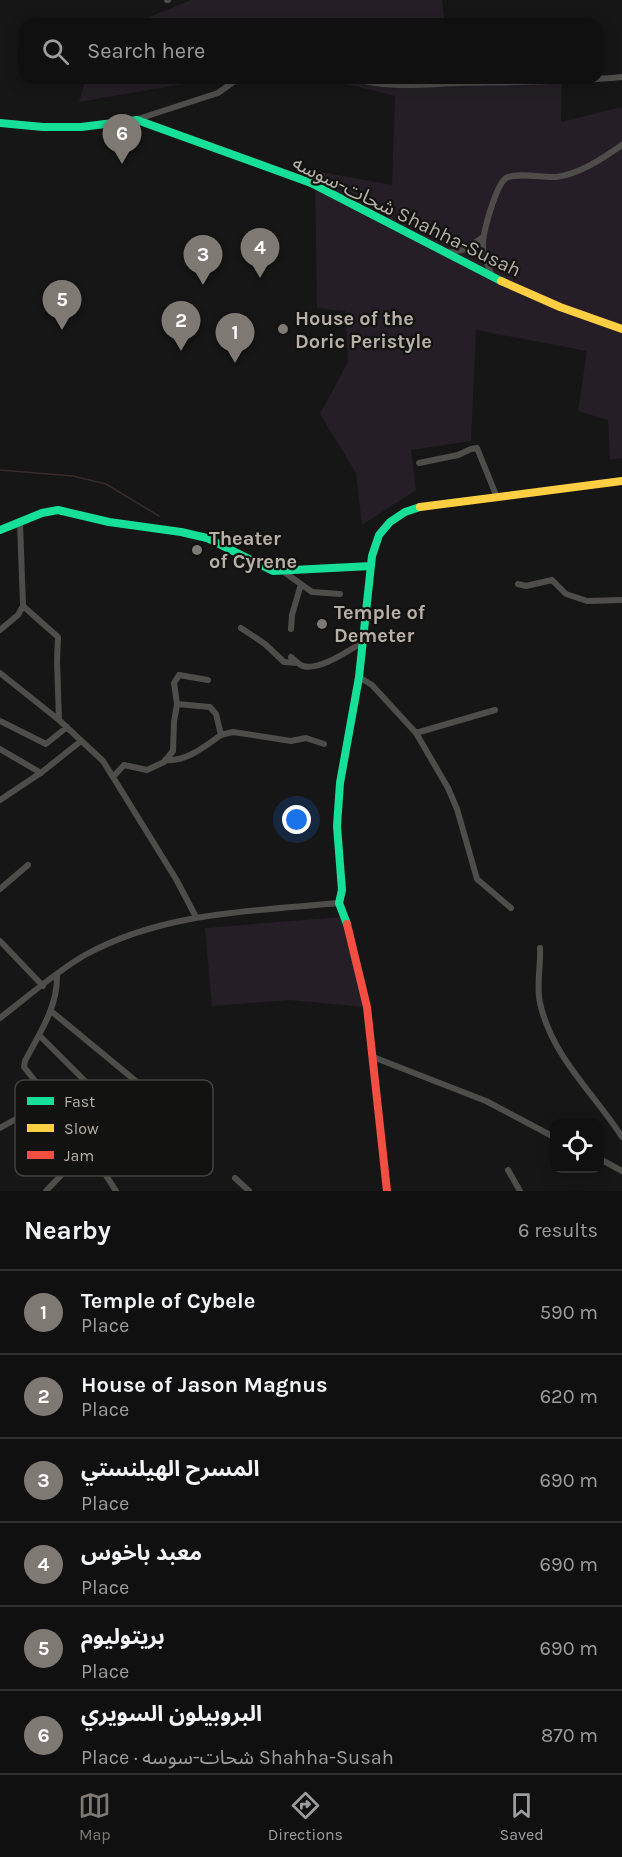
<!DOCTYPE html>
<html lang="en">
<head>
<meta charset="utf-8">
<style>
  body { margin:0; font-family:Karla,"Noto Sans Arabic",sans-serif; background:#1e1e1e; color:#f1f3f6 }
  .controls { position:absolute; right:18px; bottom:18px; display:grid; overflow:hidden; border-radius:12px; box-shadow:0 3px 15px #0003 }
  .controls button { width:54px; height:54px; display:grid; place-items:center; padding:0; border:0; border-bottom:2px solid #303030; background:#101010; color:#f1f3f6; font:30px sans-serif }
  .you { position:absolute; left:297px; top:820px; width:21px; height:21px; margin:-15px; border:4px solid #fff; border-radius:50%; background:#1a73e8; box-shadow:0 0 0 9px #1a73e833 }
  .badge { display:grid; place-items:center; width:39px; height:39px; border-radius:50%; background:#7f7974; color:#fff; font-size:20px; font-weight:700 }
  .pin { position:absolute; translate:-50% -50px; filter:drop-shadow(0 2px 3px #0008) }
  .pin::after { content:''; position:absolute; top:32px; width:21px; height:18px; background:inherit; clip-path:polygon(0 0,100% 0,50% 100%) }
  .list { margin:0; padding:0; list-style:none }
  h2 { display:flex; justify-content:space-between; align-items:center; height:78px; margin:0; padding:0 24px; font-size:26px }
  h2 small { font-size:20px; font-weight:400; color:#9c9d9f }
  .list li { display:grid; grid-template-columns:39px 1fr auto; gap:18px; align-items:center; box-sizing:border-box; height:84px; padding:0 24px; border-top:2px solid #303030 }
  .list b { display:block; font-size:22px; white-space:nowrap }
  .list p { margin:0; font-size:20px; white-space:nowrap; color:#9c9d9f }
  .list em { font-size:20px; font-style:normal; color:#9c9d9f }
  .icon { flex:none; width:33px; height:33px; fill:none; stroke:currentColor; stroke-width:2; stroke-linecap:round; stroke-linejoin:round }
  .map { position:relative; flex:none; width:622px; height:1191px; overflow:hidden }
  .search { position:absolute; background:#101010; box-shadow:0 3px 15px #0003; left:18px; right:18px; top:18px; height:66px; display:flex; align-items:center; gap:15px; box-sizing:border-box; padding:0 21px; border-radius:18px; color:#9c9d9f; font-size:22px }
  .sheet { height:582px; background:#101010 }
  nav { display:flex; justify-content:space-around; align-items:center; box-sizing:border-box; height:84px; border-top:2px solid #303030; background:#101010; font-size:16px; color:#9c9d9f }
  nav a { display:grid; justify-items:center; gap:3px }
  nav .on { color:#7f7974 }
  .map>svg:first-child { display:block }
  .green { fill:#251e26 }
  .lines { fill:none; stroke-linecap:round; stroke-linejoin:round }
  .stream { stroke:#392c29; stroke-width:1.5 }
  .street { stroke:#4f4d4a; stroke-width:6 }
  .fast { stroke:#16e098; stroke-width:8 }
  .slow { stroke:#ffcf43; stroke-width:8 }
  .jam { stroke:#f24e42; stroke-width:8 }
  .poi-dot { fill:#7f7974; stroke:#121210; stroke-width:2 }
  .labels { text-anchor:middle; stroke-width:4.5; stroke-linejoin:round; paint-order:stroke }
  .street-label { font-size:20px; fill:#b8afa7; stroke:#121210 }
  .poi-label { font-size:20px; font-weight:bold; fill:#b8afa7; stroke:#121210; text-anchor:start }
  .key { fill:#121210; stroke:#44413d; stroke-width:1.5 }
  .key-label { font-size:16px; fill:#b8afa7 }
</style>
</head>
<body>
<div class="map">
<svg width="622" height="1191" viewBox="0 0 622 1191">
  <rect width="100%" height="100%" fill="#161616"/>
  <path class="green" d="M191,0H442L445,24H132Z
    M86,78H218L79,102Z
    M311,78H562L561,122L622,107V458L610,460L608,420L578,411L587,351L476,330L471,441L411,450L416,490L362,525L356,473L320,414L348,362L345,311L317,308L315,171L392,185L395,96L359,87Z
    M342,917L365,1007L289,1000L212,1006L205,928Z"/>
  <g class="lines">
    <path class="stream" d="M0,470L73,476L106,484L159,516"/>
    <path class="street" d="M167,0H168
      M353,78C386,89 425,84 459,83C514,82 568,82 622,77
      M138,119L218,93L239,78
      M446,253L466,249L483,237
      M493,277C488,267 484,258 483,247C482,234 496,185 506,178C517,172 543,178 556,177C580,174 603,158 622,145
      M419,463L458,455L471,449L477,448L496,495
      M284,572L312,592L340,594
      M518,584L526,586L552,580L566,594L587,601L622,600
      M23,606L58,637L57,661L59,720
      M241,628L265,644L284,662L298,663
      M291,629L292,615L301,584
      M0,630L18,615L23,606L20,523
      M291,657C295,660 299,665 303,666C320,671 349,650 363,642
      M0,673L59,720L103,761L176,879L196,917
      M359,677L372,685L416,733L448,788L457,809L477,879L511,908
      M0,721L46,744L67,727
      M416,733L495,710
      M221,735L233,732L291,741L306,738L324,744
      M0,749L41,773
      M165,760C186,762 204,747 221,735L216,714L210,707L177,704
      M113,777L124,765L147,770L164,762L173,751L174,722L177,704L174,683L179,675L208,680
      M0,800L42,772L81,741
      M0,889L28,865
      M0,941L43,986
      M540,948C541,965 536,986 540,1003C552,1057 594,1093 622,1137
      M57,975C58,1007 39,1034 25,1061L24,1067L88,1147L116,1191
      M51,1011L148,1091L147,1094L121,1117
      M0,1018C26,998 57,971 85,955C163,912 252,911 339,903
      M39,1035L121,1117L88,1147L46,1191
      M373,1057L486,1101L554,1137
      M0,1128L16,1119L45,1094
      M600,1159L622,1171
      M508,1170L520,1191
      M235,1178L249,1191"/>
    <path class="fast" d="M0,123L43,127H81L137,120L311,183L501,281
      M0,530L42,513L58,510L109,522L181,532L207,538L273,571L371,566
      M347,924L339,903L342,890L337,826L340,783L359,677L372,556L379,535L390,522L405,512L420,507"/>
    <path class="slow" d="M501,281L560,307L622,329
      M420,507L622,481"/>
    <path class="jam" d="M347,924L367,1007L387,1191"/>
  </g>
  <g class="poi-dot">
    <circle cx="283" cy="329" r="6"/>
    <circle cx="197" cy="550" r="6"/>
    <circle cx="322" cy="624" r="6"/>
  </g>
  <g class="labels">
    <g class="street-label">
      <text transform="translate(407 216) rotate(26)" y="7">شحات-سوسه Shahha-Susah</text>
    </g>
    <g class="poi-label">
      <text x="295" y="325">House of the<tspan x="295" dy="23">Doric Peristyle</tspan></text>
      <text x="209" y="545">Theater<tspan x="209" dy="23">of Cyrene</tspan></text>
      <text x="334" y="619">Temple of<tspan x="334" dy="23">Demeter</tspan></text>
    </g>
  </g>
  <rect x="15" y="1080" width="198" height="96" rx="9" class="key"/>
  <rect x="27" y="1097" width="27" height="8" fill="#16e098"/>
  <rect x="27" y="1124" width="27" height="8" fill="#ffcf43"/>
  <rect x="27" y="1151" width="27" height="8" fill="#f24e42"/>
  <g class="key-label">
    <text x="64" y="1107">Fast</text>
    <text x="64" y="1134">Slow</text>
    <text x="64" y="1161">Jam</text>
  </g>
</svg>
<div class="controls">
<button><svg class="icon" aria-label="locate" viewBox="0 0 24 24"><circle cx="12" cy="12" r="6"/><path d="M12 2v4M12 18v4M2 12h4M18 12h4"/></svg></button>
</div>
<div class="you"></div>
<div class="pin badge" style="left:235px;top:363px">1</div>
<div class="pin badge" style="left:181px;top:351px">2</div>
<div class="pin badge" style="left:203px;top:285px">3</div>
<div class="pin badge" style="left:260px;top:278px">4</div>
<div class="pin badge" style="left:62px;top:330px">5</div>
<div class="pin badge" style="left:122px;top:164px">6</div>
<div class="search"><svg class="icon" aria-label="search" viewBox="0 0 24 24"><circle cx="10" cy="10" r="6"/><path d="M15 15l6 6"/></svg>Search here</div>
</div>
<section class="sheet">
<h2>Nearby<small>6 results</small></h2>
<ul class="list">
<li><span class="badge">1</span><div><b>Temple of Cybele</b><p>Place</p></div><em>590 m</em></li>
<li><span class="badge">2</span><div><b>House of Jason Magnus</b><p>Place</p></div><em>620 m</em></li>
<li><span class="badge">3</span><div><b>المسرح الهيلنستي</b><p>Place</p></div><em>690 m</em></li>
<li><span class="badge">4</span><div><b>معبد باخوس</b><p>Place</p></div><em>690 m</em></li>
<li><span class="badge">5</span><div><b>بريتوليوم</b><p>Place</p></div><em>690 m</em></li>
<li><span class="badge">6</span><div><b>البروبيلون السويري</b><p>Place · شحات-سوسه Shahha-Susah</p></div><em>870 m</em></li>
</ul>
</section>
<nav>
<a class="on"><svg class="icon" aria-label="map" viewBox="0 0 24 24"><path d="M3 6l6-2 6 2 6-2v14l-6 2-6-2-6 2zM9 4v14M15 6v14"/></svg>Map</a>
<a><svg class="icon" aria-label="directions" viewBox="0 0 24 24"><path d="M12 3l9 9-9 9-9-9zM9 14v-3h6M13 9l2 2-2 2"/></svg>Directions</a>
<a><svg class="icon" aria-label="saved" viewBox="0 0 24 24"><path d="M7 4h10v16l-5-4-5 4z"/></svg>Saved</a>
</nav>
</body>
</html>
